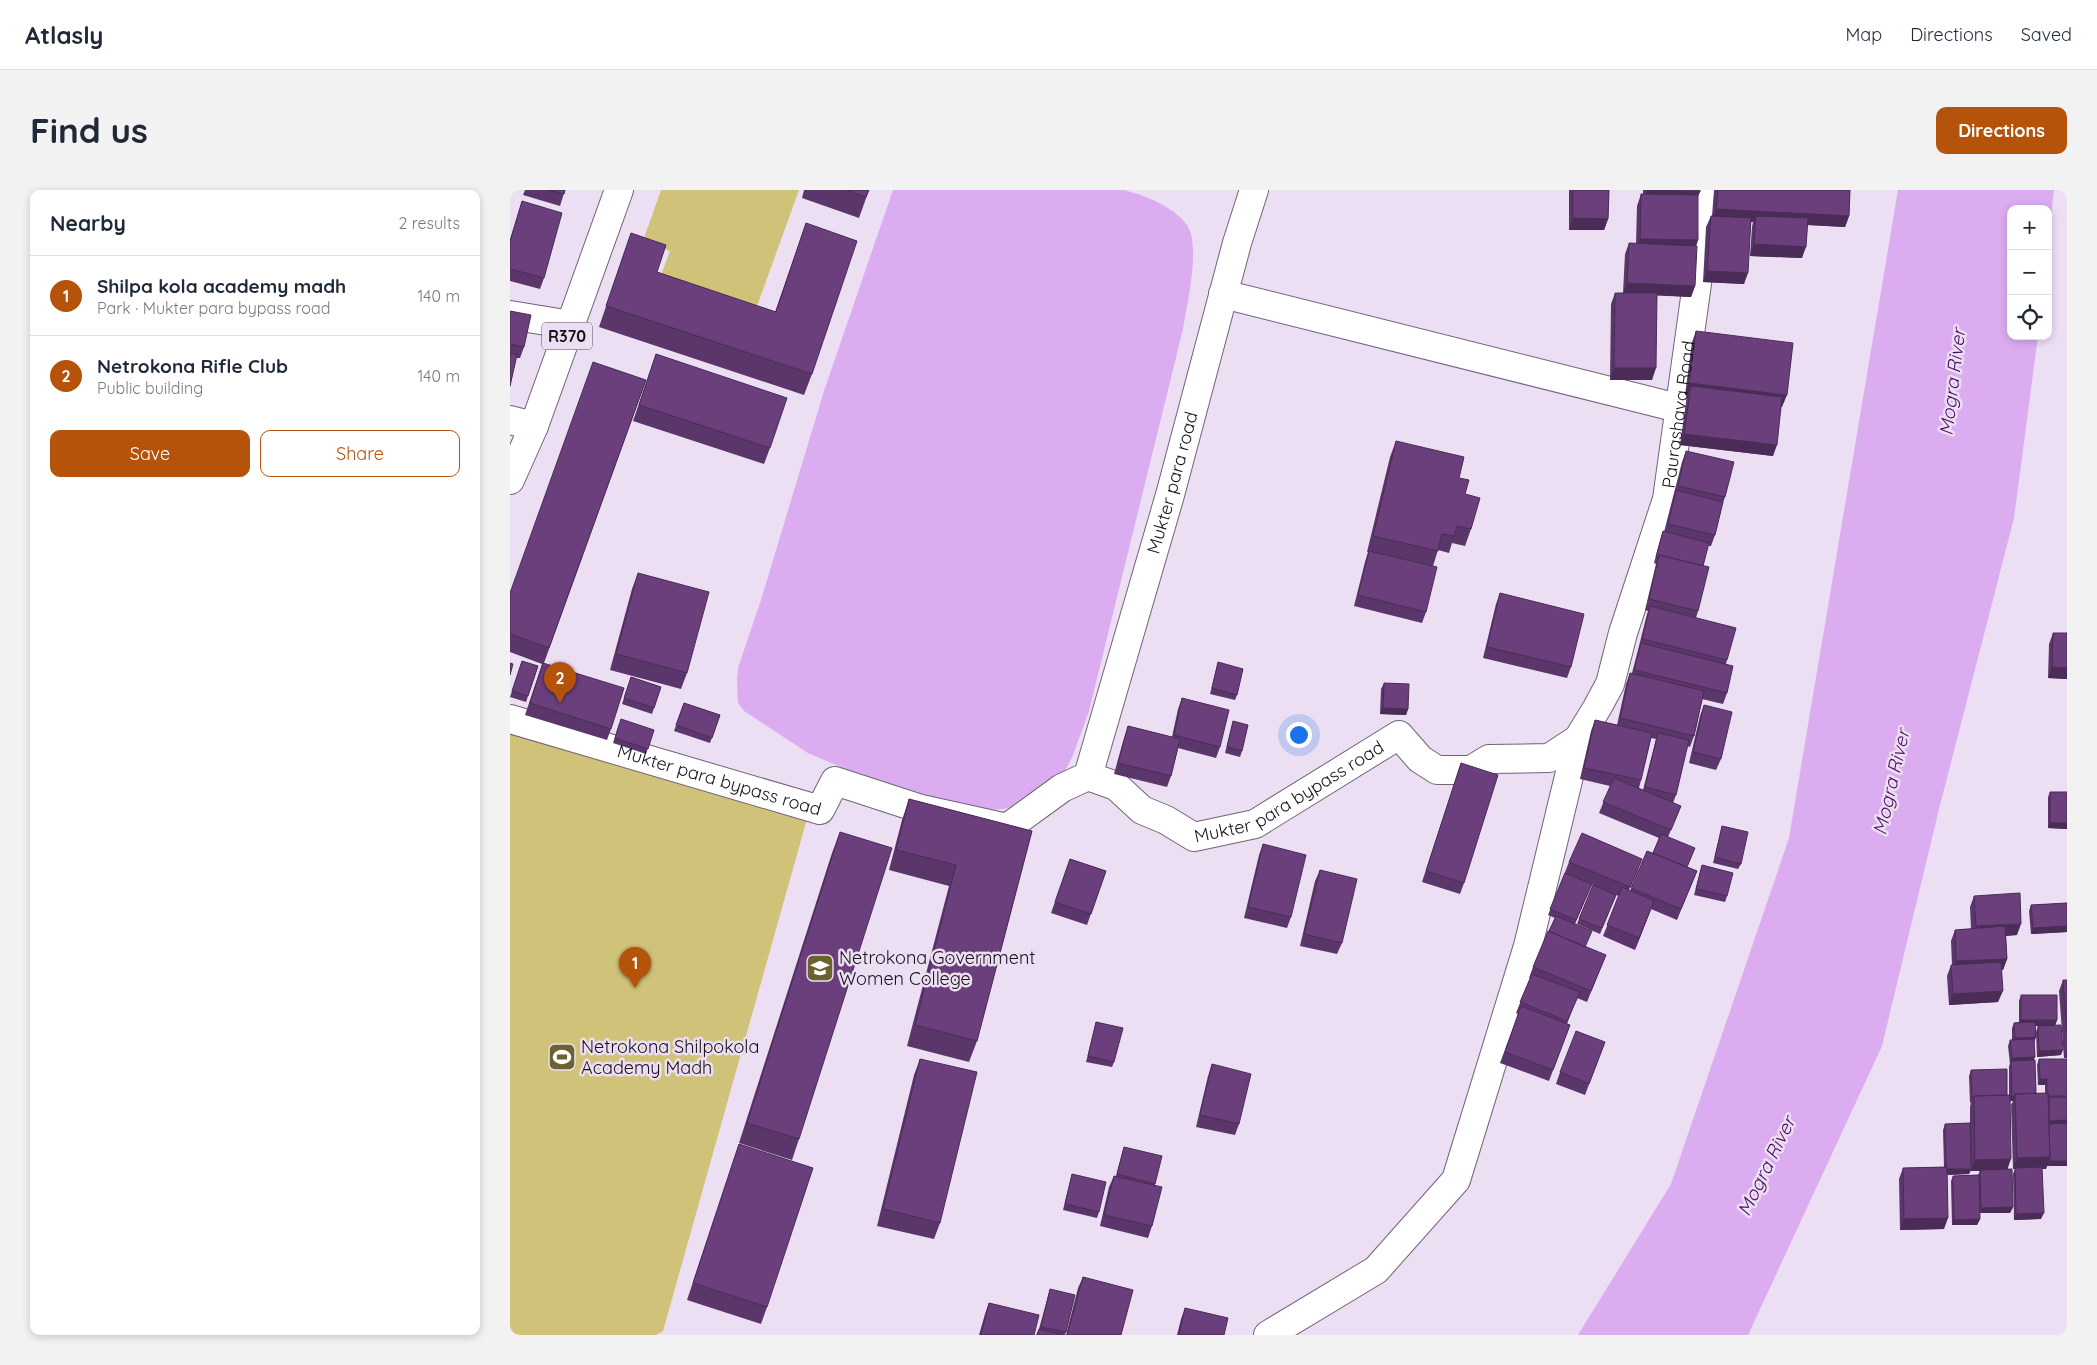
<!DOCTYPE html>
<html lang="en">
<head>
<meta charset="utf-8">
<style>
  body { margin:0; font-family:Quicksand,sans-serif; background:#f2f2f3; color:#1f2937 }
  .controls { position:absolute; right:15px; top:15px; display:grid; overflow:hidden; border-radius:10px; box-shadow:0 2px 8px #0003 }
  .controls button { width:45px; height:45px; display:grid; place-items:center; padding:0; border:0; border-bottom:1px solid #e0e1e3; background:#fff; color:#1f2937; font:25px sans-serif }
  .you { position:absolute; left:788px; top:544px; width:18px; height:18px; margin:-12px; border:4px solid #fff; border-radius:50%; background:#1a73e8; box-shadow:0 0 0 8px #1a73e833 }
  .badge { display:grid; place-items:center; width:32px; height:32px; border-radius:50%; background:#b45309; color:#fff; font-size:16px; font-weight:700 }
  .pin { position:absolute; translate:-50% -41px; filter:drop-shadow(0 1px 2px #0008) }
  .pin::after { content:''; position:absolute; top:26px; width:18px; height:15px; background:inherit; clip-path:polygon(0 0,100% 0,50% 100%) }
  .list { margin:0; padding:0; list-style:none }
  h2 { display:flex; justify-content:space-between; align-items:center; height:65px; margin:0; padding:0 20px; font-size:21px }
  h2 small { font-size:16px; font-weight:400; color:#747a83 }
  .list li { display:grid; grid-template-columns:32px 1fr auto; gap:15px; align-items:center; box-sizing:border-box; height:80px; padding:0 20px; border-top:1px solid #e0e1e3 }
  .list b { display:block; font-size:19px; white-space:nowrap }
  .list p { margin:0; font-size:16px; white-space:nowrap; color:#747a83 }
  .list em { font-size:16px; font-style:normal; color:#747a83 }
  .actions { display:flex; gap:10px; padding:15px 20px }
  .actions a { flex:1; padding:11px 0; border:1px solid #b45309; border-radius:10px; text-align:center; font-size:18px; color:#b45309 }
  .actions .main { background:#b45309; color:#fff }
  .icon { flex:none; width:28px; height:28px; fill:none; stroke:currentColor; stroke-width:2; stroke-linecap:round; stroke-linejoin:round }
  .map { position:relative; flex:none; width:1557px; height:1145px; overflow:hidden; border-radius:10px }
  header { display:flex; align-items:center; gap:30px; box-sizing:border-box; height:70px; padding:0 25px; background:#fff; border-bottom:1px solid #e0e1e3 }
  header strong { font-size:24px }
  nav { display:flex; gap:28px; margin-inline-start:auto; font-size:18px }
  .intro { display:flex; align-items:center; justify-content:space-between; box-sizing:border-box; height:120px; padding:0 30px }
  h1 { margin:0; font-size:35px }
  .button { padding:12px 22px; border-radius:10px; background:#b45309; color:#fff; font-size:18px; font-weight:700 }
  main { display:flex; gap:30px; padding:0 30px }
  aside { flex:1; background:#fff; border-radius:10px; box-shadow:0 2px 8px #0003 }
  .map>svg:first-child { display:block }
  .green { fill:#d1c279 }
  .water { fill:#dcacf1 }
  .lines { fill:none; stroke-linecap:round; stroke-linejoin:round }
  .minor-casing { stroke:#716477; stroke-width:30 }
  .tertiary-casing { stroke:#716477; stroke-width:30 }
  .primary-casing { stroke:#716477; stroke-width:30 }
  .minor { stroke:#fff; stroke-width:28 }
  .tertiary { stroke:#fff; stroke-width:28 }
  .primary { stroke:#fff; stroke-width:28 }
  .wall { fill:#5b366b; fill-rule:evenodd }
  .shaded-wall { fill:#4a2c57 }
  .building { fill:#6a3f7c; stroke:#4a2c57 }
  .labels { text-anchor:middle; stroke-width:5; stroke-linejoin:round; paint-order:stroke }
  .shield { fill:#ecdef3; stroke:#574f5a; stroke-width:1 }
  .shield-label { font-size:16px; font-weight:bold; fill:#171219 }
  .street-label { font-size:18px; fill:#171219; stroke:#ecdef3 }
  .poi-label { font-size:18px; fill:#171219; stroke:#ecdef3; text-anchor:start }
  .water-label { font-size:19px; font-style:italic; fill:#490b5e; stroke:#ecdef3 }
</style>
</head>
<body>
<header>
<strong>Atlasly</strong>
<nav><a>Map</a><a>Directions</a><a>Saved</a></nav>
</header>
<div class="intro"><h1>Find us</h1><a class="button">Directions</a></div>
<main>
<aside>
<h2>Nearby<small>2 results</small></h2>
<ul class="list">
<li><span class="badge">1</span><div><b>Shilpa kola academy madh</b><p>Park · Mukter para bypass road</p></div><em>140 m</em></li>
<li><span class="badge">2</span><div><b>Netrokona Rifle Club</b><p>Public building</p></div><em>140 m</em></li>
</ul>
<div class="actions"><a class="main">Save</a><a>Share</a></div>
</aside>
<div class="map">
<svg width="1557" height="1145" viewBox="0 0 1557 1145">
  <rect width="100%" height="100%" fill="#ecdef3"/>
  <path class="green" d="M151,0H289L242,130L147,96L160,61L133,51Z
    M0,536L297,629L153,1141L146,1145H0Z"/>
  <path class="water" d="M383,0H614C636,6 663,16 677,35C691,56 677,114 673,139L579,521L563,565L552,587L523,611L494,619L464,621L400,607L298,563L234,521L228,513L227,491L228,478L251,410L314,201Z
    M1388,0H1544L1538,54V19H1501V146H1528L1504,328L1428,623L1372,856L1238,1145H1068L1161,994L1279,648Z"/>
  <g class="lines">
    <g class="minor-casing">
      <g id="minor">
        <path d="M713,104L1168,218"/>
        <path d="M0,125L61,135"/>
        <path d="M0,230L24,236"/>
        <path id="s1" d="M578,586L606,596L632,620L656,630L684,647L745,634L889,545L910,569L927,580H961L979,569L1039,568L1068,549L1087,518L1100,494L1113,443L1157,309L1189,79L1196,0"/>
        <path d="M758,1145L866,1080L946,990L1018,756L1068,549"/>
      </g>
    </g>
    <g class="tertiary-casing">
      <g id="tertiary">
        <path id="s2" d="M0,529L310,620L325,591L411,619L497,638L552,598L578,586L660,305L727,53L744,0"/>
      </g>
    </g>
    <g class="primary-casing">
      <path id="primary" d="M0,290L24,236L109,0"/>
    </g>
    <use href="#minor" class="minor"/>
    <use href="#tertiary" class="tertiary"/>
    <use href="#primary" class="primary"/>
  </g>
  <path class="wall" d="M15,0H55L50,16L13,5Z
    M294,0H359L349,28L292,8Z
    M1059,0H1099L1098,29L1094,40H1059Z
    M1133,0H1190L1188,5V50L1186,56L1185,96L1181,107L1147,105L1142,190H1100L1101,114L1105,103H1113L1115,64L1119,53L1126,54L1127,16L1131,4H1133Z
    M1204,0H1340L1339,26L1335,37L1297,35L1292,68L1240,66L1242,37L1243,32H1241L1234,94L1193,92L1196,37L1201,26H1202Z
    M12,11L34,88L30,99L0,91V49Z
    M296,33L302,184L294,205L89,137L121,43L147,82L265,122Z
    M0,121L14,157L10,168H6L0,197Z
    M1186,141L1272,217H1271L1263,266L1170,255L1177,205H1175L1182,152Z
    M146,164L260,258L254,274L123,231Z
    M136,190L34,473L101,539L97,550L15,525L32,474L0,462V402Z
    M886,251L949,288L955,304L961,339L955,356L942,353L939,363L928,360L923,376L916,422L912,433L844,416L855,372L858,362H857L880,267Z
    M1176,261L1215,307L1212,316L1205,345L1201,356H1198L1193,376L1188,421L1186,428L1217,470L1216,474L1217,503L1213,514L1192,509L1184,546L1180,557L1177,556L1166,605L1163,613L1171,616L1158,647L1177,677L1187,681L1167,730L1141,719L1125,760L1093,746L1109,706L1106,705L1090,744L1067,734L1083,695L1082,694L1065,734L1075,757L1096,765L1077,812L1067,808L1057,834L1060,835L1039,891L990,873L1008,824L1006,823L1020,788H1019L1023,777L1045,728L1038,725L1059,672L1128,680L1119,700L1120,701L1137,661L1143,663L1149,648L1089,623L1100,596L1070,589L1081,541L1085,530L1107,535L1116,494L1120,483H1122L1128,460L1136,428L1138,421L1135,420L1146,374L1144,373L1151,347L1153,341L1154,342L1172,272ZM1141,548L1146,549L1133,600L1129,598L1131,590Z
    M128,383L177,483L171,499L100,480L122,399Z
    M990,403L1061,477L1057,488L973,468L986,414Z
    M1543,443H1557V489L1538,488L1539,454Z
    M12,471L28,476L16,512L0,507Z
    M708,472L727,505L725,510L700,504Z
    M121,487L151,497L142,524L112,514Z
    M874,493L898,519L896,525L870,524L871,499Z
    M672,508L710,557L706,568L668,558L661,586L657,597L604,584L614,548L618,536L662,547L668,519Z
    M174,513L210,525L200,553L164,541Z
    M1194,515L1211,569L1206,580L1179,573L1190,526Z
    M723,531L732,561L730,567L715,563Z
    M109,534L144,540L136,564L103,553Z
    M951,573L954,693L950,704L912,692Z
    M1540,602H1557V639L1538,638V607Z
    M399,609L522,641L467,851L459,872L397,856L439,696L379,680L392,630Z
    M1212,636L1231,674L1228,679L1203,673Z
    M330,642L289,949L282,970L229,953L322,663Z
    M753,654L781,727L777,738L734,728L749,665Z
    M560,669L596,681L577,735L541,723Z
    M1192,675L1217,706L1215,712L1184,705Z
    M810,680L832,753L827,764L790,756L805,691Z
    M1464,706L1507,745L1496,746L1497,769L1493,780H1491L1488,812L1439,815L1437,786L1441,775H1442L1441,751L1445,740L1461,739L1460,717Z
    M1557,713V742L1521,744L1519,721L1521,715Z
    M1553,790H1557V868H1554L1549,801Z
    M1511,805L1547,830L1545,835L1551,865L1527,867L1526,842L1528,836H1529H1525L1526,847L1524,851V870L1526,903H1535V895H1528L1527,875L1529,869H1557V976H1537L1536,979H1532L1531,1029L1504,1030L1503,984L1505,979H1503L1501,915L1503,911H1500L1498,979L1503,1017L1500,1023H1469L1470,1029L1467,1035H1442L1441,991L1443,986L1468,985L1470,981H1461V980L1459,984L1437,985L1434,1039L1390,1040L1389,989L1393,978L1434,977L1433,940L1435,934L1460,933V917L1461,912L1460,913L1459,886L1461,880L1497,905H1499V876L1500,874L1498,856L1500,850H1502V838L1504,833L1509,832V811Z
    M586,832L604,872L602,877L576,872Z
    M1095,852L1075,905L1046,894L1050,882Z
    M410,869L430,1033L424,1049L367,1036L404,885Z
    M702,874L729,934L725,945L686,937L698,886Z
    M229,954L257,1117L251,1134L177,1110Z
    M614,957L645,994L642,1036L638,1048L590,1036L599,997L604,986H606Z
    M562,984L589,1022L587,1028L553,1020Z
    M573,1087L611,1145H556L568,1098Z
    M540,1099L556,1142L555,1145H526L529,1139Z
    M479,1113L524,1145H469L475,1124Z
    M675,1118L714,1145H667L671,1129Z"/>
  <path class="shaded-wall" d="M1137,0L1190,2L1185,13L1133,11Z
    M1206,19L1339,26L1335,37L1245,32L1246,26L1243,32L1202,30Z
    M1063,28L1098,29L1094,40H1059Z
    M1130,49L1188,50L1184,61L1126,60Z
    M1244,54L1296,57L1292,68L1240,66Z
    M1197,81L1238,83L1234,94L1193,92Z
    M1117,93L1185,96L1181,107L1113,104Z
    M1104,178H1146L1142,190H1100Z
    M1179,193L1277,205L1272,217L1179,205L1181,196L1177,205H1175Z
    M1174,244L1267,255L1263,266L1170,255Z
    M1542,477L1557,478V489L1538,488Z
    M873,518L898,519L896,525L870,524Z
    M1540,633H1557V639L1538,638Z
    M1144,711L1140,722L1125,760L1129,748Z
    M1511,734L1507,745L1462,748L1466,736Z
    M1557,736V742L1521,744L1523,738Z
    M1497,769L1493,780L1442,783L1446,771Z
    M1493,801L1488,812L1439,815L1443,804Z
    M1511,830H1547L1545,836H1509Z
    M1526,847L1524,853L1503,854L1505,848Z
    M1553,860L1551,865L1527,867L1529,861Z
    M1557,860V868H1554Z
    M1525,867L1523,872L1501,871L1499,874L1502,868Z
    M1530,889H1537L1535,895H1528Z
    M1502,906H1505L1503,911H1499Z
    M1557,930V936L1538,934L1539,931Z
    M1540,967L1536,979H1503L1507,968Z
    M1501,969L1497,980L1461,981L1465,970Z
    M1539,971H1557V976H1537Z
    M1436,979H1461L1459,984L1434,985Z
    M1503,1017L1500,1023H1469L1471,1018Z
    M1534,1023L1531,1029L1504,1030L1506,1024Z
    M1438,1028L1434,1039L1390,1040L1394,1029Z
    M1470,1029L1467,1035H1442L1444,1030Z"/>
  <path class="building" d="M38,0H55L54,4Z
    M337,0H359L356,7Z
    M1063,0H1099L1098,29L1063,28Z
    M1144,0H1190V2Z
    M1208,0H1340L1339,26L1206,19Z
    M1131,4L1188,5V50L1130,49Z
    M12,11L52,23L34,88L0,79V52Z
    M1201,26L1241,28L1238,83L1197,81Z
    M1246,26L1298,28L1296,57L1244,54Z
    M296,33L347,51L302,184L96,116L121,43L156,55L147,82L266,122Z
    M1119,53L1187,56L1185,96L1117,93Z
    M1105,103H1147L1146,178H1104Z
    M0,121L21,125L14,157L0,154Z
    M1186,141L1283,153L1277,205L1179,193Z
    M0,163L7,165L0,196Z
    M146,164L277,208L260,258L129,215Z
    M83,172L136,190L39,458L0,444V403Z
    M1181,196L1272,207L1267,255L1174,244Z
    M886,251L954,267L949,288L959,290L955,304L970,308L961,339L947,336L944,346L932,344L928,361L863,346Z
    M1176,261L1224,272L1215,307L1168,296Z
    M1166,300L1213,312L1205,345L1158,334Z
    M1153,341L1199,353L1193,376L1149,365V368L1146,367Z
    M859,361L927,377L916,422L848,405Z
    M1149,365L1199,377L1188,421L1139,409Z
    M128,383L199,402L177,483L106,464Z
    M990,403L1074,424L1061,477L977,457Z
    M1140,416L1226,438L1217,470L1132,449Z
    M1543,443H1557V478L1542,477Z
    M1131,453L1223,476L1217,503L1124,480Z
    M12,471L28,476L18,506L2,501Z
    M708,472L733,479L727,505L702,498Z
    M0,473L3,474L0,485Z
    M33,473L114,498L101,539L20,513Z
    M1120,483L1194,501L1184,546L1110,528Z
    M121,487L151,497L144,518L114,508Z
    M874,493L899,494L898,519L873,518Z
    M672,508L719,520L710,557L664,545Z
    M174,513L210,525L202,548L166,535Z
    M1194,515L1222,522L1211,569L1183,562Z
    M111,529L144,540L138,559L105,548Z
    M1085,530L1142,543L1131,590L1074,578Z
    M723,531L738,535L732,561L717,557Z
    M618,536L670,549L661,586L608,573Z
    M1148,543L1179,550L1166,605L1135,597Z
    M951,573L988,585L954,693L916,681Z
    M1104,588L1171,616L1161,640L1093,612Z
    M1540,602H1557V633H1540Z
    M399,609L522,641L467,851L405,835L446,675L386,660Z
    M1212,636L1238,642L1231,674L1205,667Z
    M330,642L382,658L289,949L237,933Z
    M1072,643L1132,669L1120,697L1059,672Z
    M1151,644L1185,658L1177,677L1143,663Z
    M753,654L796,665L781,727L738,717Z
    M1137,661L1187,681L1171,719L1121,698Z
    M560,669L596,681L581,724L545,712Z
    M1192,675L1223,683L1217,706L1186,699Z
    M810,680L847,689L832,753L794,744Z
    M1055,683L1082,694L1066,730L1040,719Z
    M1083,695L1106,705L1092,738L1069,729Z
    M1112,697L1144,711L1129,748L1097,735Z
    M1510,703L1511,734L1466,736L1464,706Z
    M1557,713V736L1523,738L1521,715Z
    M1046,726L1082,741L1075,757L1039,741Z
    M1495,736L1497,769L1446,771L1445,740Z
    M1038,741L1096,765L1081,801L1023,777Z
    M1491,772L1493,801L1443,804L1441,775Z
    M1022,784L1070,802L1057,831L1010,812Z
    M1553,790H1557V842Z
    M1511,805H1547V830H1511Z
    M1011,816L1060,835L1043,880L995,862Z
    M586,832L613,838L604,872L578,866Z
    M1525,832L1526,847L1505,848L1504,833Z
    M1551,835L1553,860L1529,861L1528,836Z
    M1066,841L1095,852L1079,894L1050,882Z
    M1524,849L1525,867L1502,868L1500,850Z
    M410,869L467,882L430,1033L373,1019Z
    M1529,869H1557V906H1538V903H1537V889H1530Z
    M1525,870L1526,903L1505,904V906H1502L1501,871Z
    M702,874L741,884L729,934L690,925Z
    M1497,879V905L1464,906V907H1462L1461,880Z
    M1538,903L1540,967L1507,968L1505,904Z
    M1500,905L1501,969L1465,970L1464,906Z
    M1539,907H1557V930L1539,931Z
    M1460,933L1461,979H1437V977H1436L1435,934Z
    M1557,933V971H1539L1540,967L1539,934Z
    M229,954L303,978L257,1117L183,1093Z
    M614,957L652,966L645,994L607,984Z
    M1437,977L1438,1028L1394,1029L1393,978Z
    M1532,977L1534,1023L1506,1024L1505,978Z
    M1502,979L1503,1017L1471,1018L1470,980Z
    M562,984L596,992L589,1022L555,1014Z
    M1469,985L1470,1029L1444,1030L1443,986Z
    M604,986L652,997L642,1036L594,1025Z
    M573,1087L623,1100L611,1145H557Z
    M540,1099L565,1105L556,1142L531,1137Z
    M479,1113L529,1125L524,1145H471Z
    M675,1118L718,1128L714,1145H669Z
    M529,1139L554,1145H527Z"/>
  <defs>
    <g id="university-square" transform="scale(1.4375)"><rect x="-9" y="-9" width="18" height="18" rx="4" fill="#6c622f" stroke="#ecdef3"/><path d="M0-5L7-2L0 1L-7-2ZM-4 1L0 2.5L4 1V4Q0 6-4 4Z" fill="#fff"/></g>
    <g id="stadium-square" transform="scale(1.4375)"><rect x="-9" y="-9" width="18" height="18" rx="4" fill="#6c622f" stroke="#ecdef3"/><path d="M0-5a6.5 5 0 1 0 0 10a6.5 5 0 1 0 0-10ZM-3.5-1.8h7v3.6h-7Z" fill="#fff"/></g>
  </defs>
  <g fill-rule="evenodd">
    <use href="#university-square" x="310" y="778"/>
    <use href="#stadium-square" x="52" y="867"/>
  </g>
  <g class="labels">
    <rect class="shield" x="32" y="132.5" width="50" height="27" rx="4"/>
    <g class="shield-label">
      <text x="57" y="152">R370</text>
    </g>
    <g class="street-label">
      <text dy="6" stroke="none"><textPath href="#s1" startOffset="900">Paurashava Road</textPath></text>
      <text dy="6" stroke="none"><textPath href="#s2" startOffset="936">Mukter para road</textPath></text>
      <text dy="6" stroke="none"><textPath href="#s2" startOffset="218">Mukter para bypass road</textPath></text>
      <text dy="6" stroke="none"><textPath href="#s1" startOffset="230">Mukter para bypass road</textPath></text>
    </g>
    <g class="poi-label">
      <text x="329" y="774">Netrokona Government<tspan x="329" dy="21">Women College</tspan></text>
      <text x="71" y="863">Netrokona Shilpokola<tspan x="71" dy="21">Academy Madh</tspan></text>
    </g>
    <g class="water-label">
      <text transform="translate(1442 192) rotate(-83)" y="7">Mogra River</text>
      <text transform="translate(1381 592) rotate(-77)" y="7">Mogra River</text>
      <text transform="translate(1256 976) rotate(-64)" y="7">Mogra River</text>
    </g>
  </g>
</svg>
<div class="controls">
<button>+</button>
<button>−</button>
<button><svg class="icon" aria-label="locate" viewBox="0 0 24 24"><circle cx="12" cy="12" r="6"/><path d="M12 2v4M12 18v4M2 12h4M18 12h4"/></svg></button>
</div>
<div class="you"></div>
<div class="pin badge" style="left:125px;top:798px">1</div>
<div class="pin badge" style="left:50px;top:513px">2</div>
</div>
</main>
</body>
</html>
